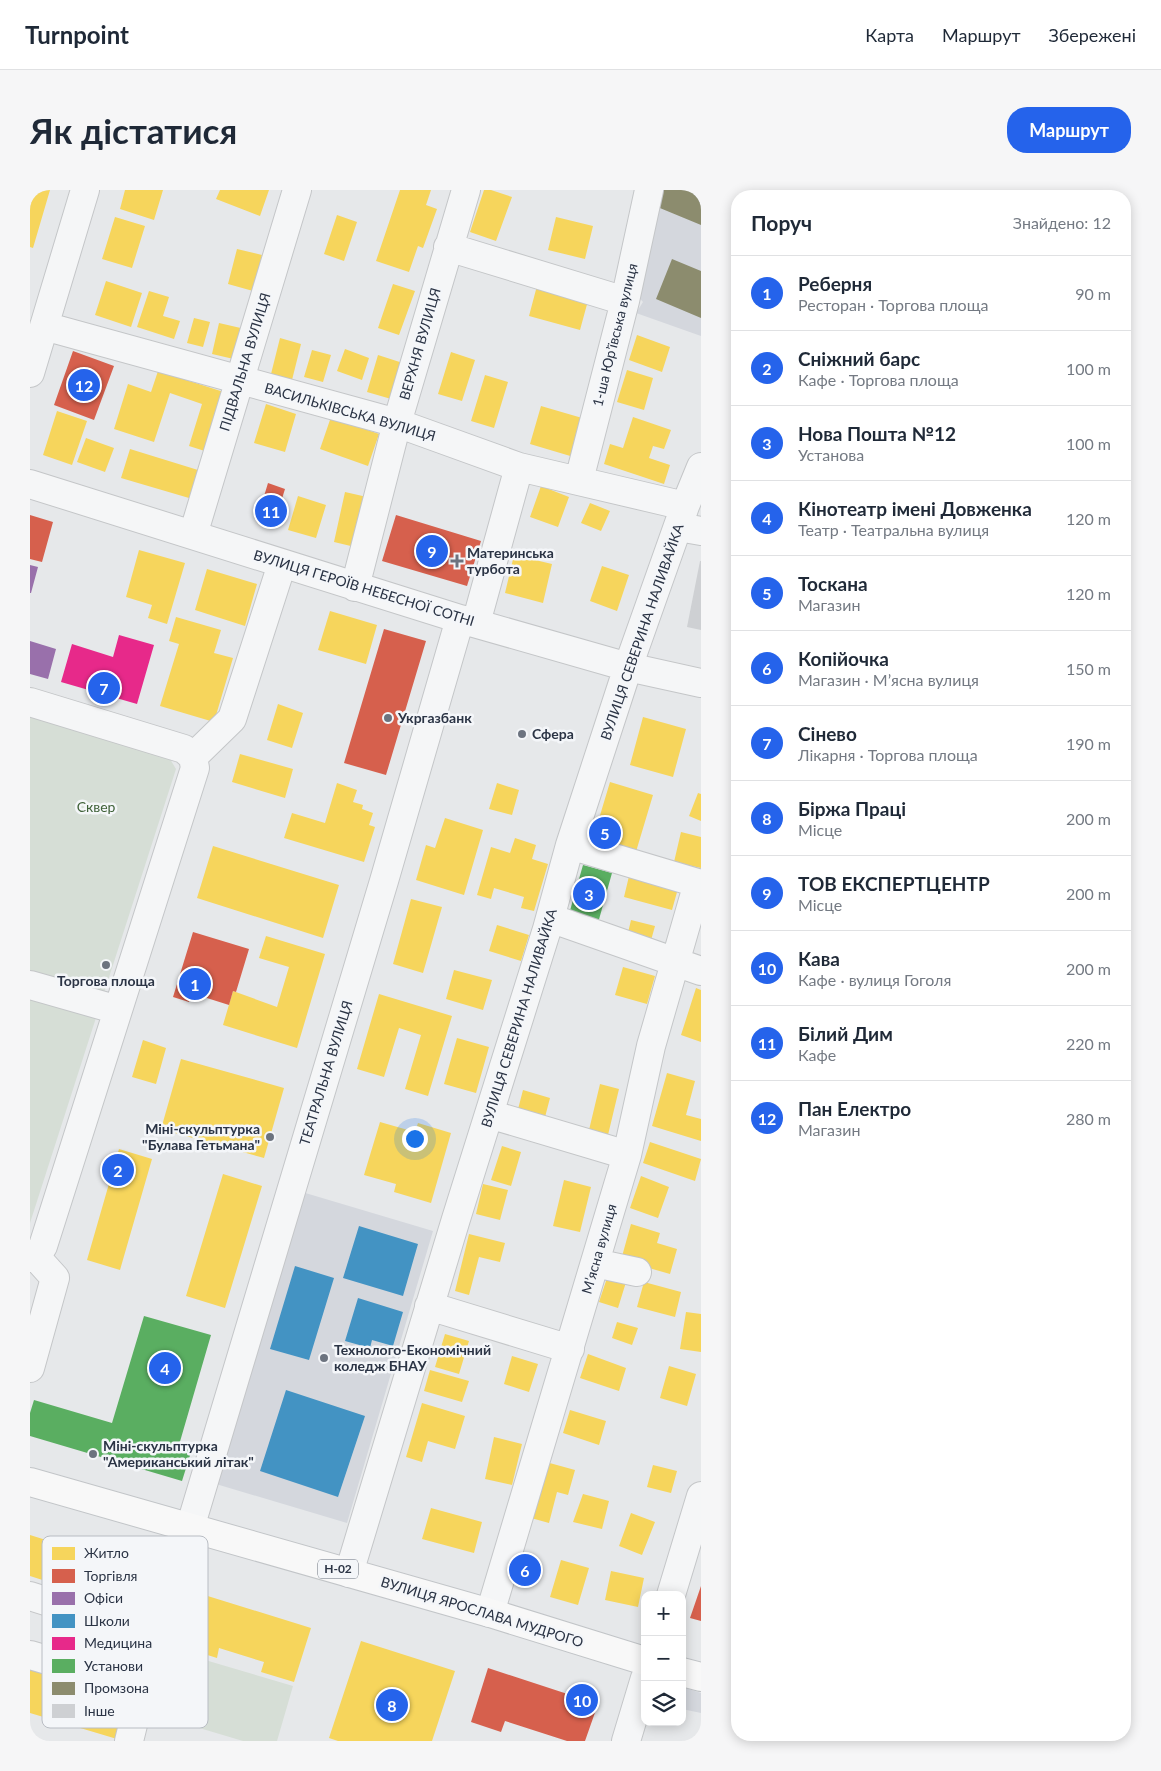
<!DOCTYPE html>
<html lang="uk">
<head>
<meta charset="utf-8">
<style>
  body { margin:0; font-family:Lato,sans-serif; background:#f6f6f7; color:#1f2937 }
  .controls { position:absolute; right:15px; bottom:15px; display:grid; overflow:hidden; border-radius:10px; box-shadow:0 2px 12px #0003 }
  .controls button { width:45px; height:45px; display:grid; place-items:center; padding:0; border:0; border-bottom:1px solid #e0e1e3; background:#fff; color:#1f2937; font:25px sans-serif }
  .you { position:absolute; left:384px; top:948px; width:18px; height:18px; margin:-12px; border:4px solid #fff; border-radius:50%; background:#1a73e8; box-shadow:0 0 0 8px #1a73e833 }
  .badge { display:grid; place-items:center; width:32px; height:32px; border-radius:50%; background:#2563eb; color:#fff; font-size:16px; font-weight:700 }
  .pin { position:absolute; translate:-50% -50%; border:2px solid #fff; box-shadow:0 1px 5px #0006 }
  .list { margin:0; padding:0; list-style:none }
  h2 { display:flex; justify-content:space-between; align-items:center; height:65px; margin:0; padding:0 20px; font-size:21px }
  h2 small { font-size:16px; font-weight:400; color:#747a83 }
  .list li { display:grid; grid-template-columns:32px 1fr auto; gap:15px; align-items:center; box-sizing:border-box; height:75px; padding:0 20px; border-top:1px solid #e0e1e3 }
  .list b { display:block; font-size:19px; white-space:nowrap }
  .list p { margin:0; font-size:16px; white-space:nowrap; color:#747a83 }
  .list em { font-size:16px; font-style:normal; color:#747a83 }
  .icon { flex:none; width:28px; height:28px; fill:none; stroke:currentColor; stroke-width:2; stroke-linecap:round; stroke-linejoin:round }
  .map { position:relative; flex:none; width:671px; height:1551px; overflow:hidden; border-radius:20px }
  header { display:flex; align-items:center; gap:30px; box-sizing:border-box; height:70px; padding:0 25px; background:#fff; border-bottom:1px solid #e0e1e3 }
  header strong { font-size:24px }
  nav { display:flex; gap:28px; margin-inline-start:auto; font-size:18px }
  .intro { display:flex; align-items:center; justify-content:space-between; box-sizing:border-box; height:120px; padding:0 30px }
  h1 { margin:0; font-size:35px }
  .button { padding:12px 22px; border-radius:20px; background:#2563eb; color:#fff; font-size:18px; font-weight:700 }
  main { display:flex; gap:30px; padding:0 30px }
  aside { flex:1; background:#fff; border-radius:20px; box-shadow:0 2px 12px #0003 }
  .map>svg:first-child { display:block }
  .built { fill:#d4d7dd }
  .green { fill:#d6ded6 }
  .homes { fill:#f6d55c }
  .shops { fill:#d6604d }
  .offices { fill:#9970ab }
  .schools { fill:#4393c3 }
  .health { fill:#e7298a }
  .public { fill:#5aae61 }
  .industry { fill:#8c8c6e }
  .building { fill:#ced0d3 }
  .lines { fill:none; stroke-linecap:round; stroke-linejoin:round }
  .minor-casing { stroke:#c4c6c8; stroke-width:30 }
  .major-casing { stroke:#c2c5c8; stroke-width:30 }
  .minor { stroke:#f5f6f7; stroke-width:28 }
  .major { stroke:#f8f8f8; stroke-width:28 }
  .poi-dot { fill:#6c737f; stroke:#f4f6f9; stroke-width:2 }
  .labels { text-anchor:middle; stroke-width:5; stroke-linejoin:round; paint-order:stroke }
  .shield { fill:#f4f6f9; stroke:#676e7b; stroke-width:1 }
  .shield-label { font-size:12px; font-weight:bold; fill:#2b3445 }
  .street-label { font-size:14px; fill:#2b3445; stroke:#f4f6f9 }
  .poi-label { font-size:14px; font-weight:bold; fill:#2b3445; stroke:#f4f6f9; text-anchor:start }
  .park-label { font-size:14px; fill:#3f6138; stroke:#f4f6f9 }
  .key { fill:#f4f6f9; stroke:#b8bcc3; stroke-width:1 }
  .key-label { font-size:14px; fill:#2b3445 }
</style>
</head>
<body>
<header>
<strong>Turnpoint</strong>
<nav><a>Карта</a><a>Маршрут</a><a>Збережені</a></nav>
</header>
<div class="intro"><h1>Як дістатися</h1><a class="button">Маршрут</a></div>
<main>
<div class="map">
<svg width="671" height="1551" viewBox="0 0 671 1551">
  <rect width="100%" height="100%" fill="#e6e8ea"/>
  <path class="built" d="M671,0V146L606,123L613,112L606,104L622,11Z
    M272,1002L403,1041L317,1333L186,1294Z
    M652,1497L671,1503V1523L652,1519Z"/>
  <path class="green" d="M0,527L130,565L140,569L146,579L0,1033Z
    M148,1462L263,1496L247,1551H213L129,1526Z"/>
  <path class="homes" d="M0,0H20L3,58L0,57Z
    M95,0H133L124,30L90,19Z
    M190,0H239L230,26L186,9Z
    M370,0H401L396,15L407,19L393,58L388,56L379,82L346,71Z
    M454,0H461L482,7L466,51L440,42Z
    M307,25L327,32L314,71L294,64Z
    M85,27L115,36L102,78L72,69Z
    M526,27L563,36L555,69L518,60Z
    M207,59L232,65L223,101L198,94Z
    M76,91L112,103L101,137L65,125Z
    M508,92L559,107L550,140L499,126Z
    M363,94L385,101L369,145L348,138Z
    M119,101L139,107L133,126L150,131L144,149L107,137Z
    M164,128L180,132L173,157L157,153Z
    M189,133L215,139L208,170L182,164Z
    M607,145L640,157L632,182L599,170Z
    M250,148L271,154L262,190L241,184Z
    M315,159L339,168L332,190L307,181Z
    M282,160L301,165L293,192L274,187Z
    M421,162L445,170L432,211L408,204Z
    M348,165L379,175L368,211L337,202Z
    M597,180L623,188L614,220L587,212Z
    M128,181L200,204L181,263L159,256L172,214L140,203L124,252L84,239L98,194L121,202Z
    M455,185L478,192L464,238L441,231Z
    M236,214L266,224L255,262L224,253Z
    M511,216L559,230L547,268L500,254Z
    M27,221L57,231L42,275L13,265Z
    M301,227L349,244L338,276L290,259Z
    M603,227L641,240L634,259L623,256L619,268L640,275L634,294L574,274L580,254L593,258Z
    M56,248L84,258L75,282L47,272Z
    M100,259L168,280L159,308L91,288Z
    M511,296L539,307L528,337L500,327Z
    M315,302L337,307L325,357L304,352Z
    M268,306L296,315L286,348L258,340Z
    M560,313L580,321L571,341L551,333Z
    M109,360L155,373L137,434L118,428L122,415L96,407Z
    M484,365L522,374L513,413L475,403Z
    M572,376L599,385L587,421L560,411Z
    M177,379L227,394L215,436L165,420Z
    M300,421L347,435L336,474L288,460Z
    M146,427L191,440L184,463L203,468L184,532L130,516L149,454L139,451Z
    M248,514L273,523L262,558L237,550Z
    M613,527L656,539L643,587L600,575Z
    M210,564L263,579L255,608L202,592Z
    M580,592L623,605L605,665L562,652Z
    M307,593L327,600L323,612L333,615L332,619L343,623L339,635L345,637L334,672L254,648L262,623L295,633Z
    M467,593L489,600L482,625L459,619Z
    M668,603L671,604V631L659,626Z
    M415,628L453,640L434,705L386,690L396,655L405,658Z
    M651,642L671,647V678L644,672Z
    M485,648L506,655L502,669L518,674L504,721L491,718L494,707L464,698L461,709L447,705L461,657L480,663Z
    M183,656L309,695L293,748L167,708Z
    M600,682L649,695L642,720L594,707Z
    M381,709L412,717L393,783L363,774Z
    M601,730L625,736L620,754L597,747Z
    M467,735L499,745L491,771L459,761Z
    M236,746L295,764L267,858L193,835L203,801L247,817L259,777L229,768Z
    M593,777L625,786L617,814L585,805Z
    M424,780L462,790L453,820L416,809Z
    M666,798L671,800V852L651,845Z
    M349,804L422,826L398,906L375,899L391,845L369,838L354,887L327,879Z
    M427,848L459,857L446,903L414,894Z
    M113,850L136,858L126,894L102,887Z
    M151,869L254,898L234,968L131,939Z
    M637,883L665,891L656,925L671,929V951L622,936Z
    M570,894L589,899L578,945L559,940Z
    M493,900L520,908L514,931L487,923Z
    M350,932L385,942L388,933L421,943L401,1013L364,1002L366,994L334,985Z
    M620,952L671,969L665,991L613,973Z
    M472,956L491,962L481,996L461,990Z
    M89,959L122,969L90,1080L57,1070Z
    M193,984L232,996L195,1118L156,1106Z
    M611,986L639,997L628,1028L600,1018Z
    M534,990L561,997L550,1042L523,1036Z
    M453,994L478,1000L470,1030L446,1024Z
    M601,1034L630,1043L627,1053L647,1059L640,1084L591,1070Z
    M439,1044L475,1053L470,1072L449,1067L439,1105L425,1101Z
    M579,1082L597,1089L588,1118L569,1112Z
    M614,1092L651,1102L645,1127L607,1117Z
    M656,1122L671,1124V1162L650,1159Z
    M587,1132L608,1138L602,1155L582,1148Z
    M415,1144L439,1151L429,1184L405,1177Z
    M558,1164L596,1178L589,1201L550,1188Z
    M482,1166L508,1174L499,1202L474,1194Z
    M639,1176L666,1184L657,1216L630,1208Z
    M400,1180L439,1191L432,1212L394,1201Z
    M392,1213L435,1226L425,1259L398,1251L392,1272L376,1267Z
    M540,1220L576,1231L569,1255L533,1243Z
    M464,1247L492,1254L482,1295L455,1289Z
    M516,1272L545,1280L538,1305L527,1302L519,1333L501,1328Z
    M623,1275L647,1281L641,1303L617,1297Z
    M553,1304L579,1311L572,1339L543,1332Z
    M401,1318L452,1332L444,1363L392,1349Z
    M601,1323L625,1332L612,1365L589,1356Z
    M0,1345L137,1388L125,1426L0,1386Z
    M531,1370L559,1378L548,1415L520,1407Z
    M581,1381L614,1388L608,1417L575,1410Z
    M168,1403L281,1438L264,1492L231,1482L234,1472L189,1458L187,1468L152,1457Z
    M331,1451L425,1481L402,1551H308L299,1548Z
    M0,1478L100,1507L87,1549L0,1523Z"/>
  <path class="shops" d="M43,161L84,176L64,230L24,215Z
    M238,293L255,299L245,331L228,326Z
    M0,325L23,332L12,372L0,369Z
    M366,325L451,351L437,396L352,371Z
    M354,439L396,451L356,585L314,573Z
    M163,742L219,759L206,802L203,801L199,815L161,803L159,812L143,807Z
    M671,1396V1431L660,1428Z
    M458,1478L568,1514L555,1551H537L475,1531L471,1542L441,1532Z"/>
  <path class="offices" d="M0,375L8,377L1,403H0Z
    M0,451L26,459L18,489L0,484Z"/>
  <path class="schools" d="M329,1036L388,1054L373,1106L313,1088Z
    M265,1076L304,1088L279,1170L240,1159Z
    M328,1108L373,1122L363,1156L342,1150L340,1158L315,1151Z
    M256,1200L335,1226L308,1307L230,1281Z"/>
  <path class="health" d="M89,445L124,455L107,514L31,492L42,454L83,467Z"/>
  <path class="public" d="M553,675L582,683L568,733L539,724Z
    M114,1126L181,1145L149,1255L162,1259L152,1291L0,1246V1223L4,1210L82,1233Z"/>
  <path class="industry" d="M632,0H671V35L625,16Z
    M642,69L671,81V128L626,109Z"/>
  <path class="building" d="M670,371H671V440L657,437Z"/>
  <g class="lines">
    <g class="minor-casing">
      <path id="minor" d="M418,57L595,111
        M14,136L367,233L489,277L655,316
        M0,183L55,0
        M549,290L595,111L619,0
        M0,294L430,429L598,477L671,493
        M648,337L671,341
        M163,345L267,0
        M325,397L367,233L436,0
        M446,433L489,277
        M0,512L154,559L163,567L165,578L13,1056L6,1067L0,1068
        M163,567L202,529L252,374
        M540,655L671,694
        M520,728L671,781
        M0,795L88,820
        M459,924L597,965
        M565,1073L607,1082
        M399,1116L540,1159
        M0,1178L25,1088L6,1067
        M319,1383L426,1029L517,739L540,655L598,477L655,316L671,277
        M641,1405L671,1306
        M0,1406L129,1447
        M460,1423L597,965L621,856L668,693
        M0,1465L112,1498
        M99,1551L112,1498L354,691L430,429
        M596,1551L615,1488"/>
    </g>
    <g class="major-casing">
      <path id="major" d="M0,1292L460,1423L615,1471
        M652,1482L671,1487"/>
    </g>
    <use href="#minor" class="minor"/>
    <use href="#major" class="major"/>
  </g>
  <g class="poi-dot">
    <path d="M424.5 363.5h5v5h5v5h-5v5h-5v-5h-5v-5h5z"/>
    <circle cx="358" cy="528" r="5"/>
    <circle cx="492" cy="544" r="5"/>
    <circle cx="76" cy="775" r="5"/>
    <circle cx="240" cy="947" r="5"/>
    <circle cx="294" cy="1168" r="5"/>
    <circle cx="63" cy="1264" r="5"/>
  </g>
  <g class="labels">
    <rect class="shield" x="288" y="1369.5" width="40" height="19" rx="4"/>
    <g class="shield-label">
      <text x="308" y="1383">Н-02</text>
    </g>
    <g class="street-label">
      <text transform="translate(585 145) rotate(-76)" y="5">1-ша Юрʼївська вулиця</text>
      <text transform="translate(390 154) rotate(-74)" y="5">ВЕРХНЯ ВУЛИЦЯ</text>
      <text transform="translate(215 172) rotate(-73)" y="5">ПІДВАЛЬНА ВУЛИЦЯ</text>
      <text transform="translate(320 222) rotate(16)" y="5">ВАСИЛЬКІВСЬКА ВУЛИЦЯ</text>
      <text transform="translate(334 398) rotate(17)" y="5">ВУЛИЦЯ ГЕРОЇВ НЕБЕСНОЇ СОТНІ</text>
      <text transform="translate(612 442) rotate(-71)" y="5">ВУЛИЦЯ СЕВЕРИНА НАЛИВАЙКА</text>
      <text transform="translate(489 828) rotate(-73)" y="5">ВУЛИЦЯ СЕВЕРИНА НАЛИВАЙКА</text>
      <text transform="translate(296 883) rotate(-73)" y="5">ТЕАТРАЛЬНА ВУЛИЦЯ</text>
      <text transform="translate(569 1059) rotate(-74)" y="5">Мʼясна вулиця</text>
      <text transform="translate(452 1422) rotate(17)" y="5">ВУЛИЦЯ ЯРОСЛАВА МУДРОГО</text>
    </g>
    <g class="poi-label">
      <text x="437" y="368">Материнська<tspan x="437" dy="16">турбота</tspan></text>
      <text x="368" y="533">Укргазбанк</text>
      <text x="502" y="549">Сфера</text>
      <text x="76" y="796" text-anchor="middle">Торгова площа</text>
      <text x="230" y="944" text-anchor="end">Міні-скульптурка<tspan x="230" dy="16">"Булава Гетьмана"</tspan></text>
      <text x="304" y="1165">Технолого-Економічний<tspan x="304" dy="16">коледж БНАУ</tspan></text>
      <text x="73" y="1261">Міні-скульптурка<tspan x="73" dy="16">"Американський літак"</tspan></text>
    </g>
    <g class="park-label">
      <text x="66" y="622">Сквер</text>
    </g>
  </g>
  <rect x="12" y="1346" width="166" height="192" rx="8" class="key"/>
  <rect x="22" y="1357" width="23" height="13" fill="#f6d55c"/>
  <rect x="22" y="1379" width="23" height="14" fill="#d6604d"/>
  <rect x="22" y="1402" width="23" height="13" fill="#9970ab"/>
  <rect x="22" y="1424" width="23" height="14" fill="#4393c3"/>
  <rect x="22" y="1447" width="23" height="13" fill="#e7298a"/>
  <rect x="22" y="1469" width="23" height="14" fill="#5aae61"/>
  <rect x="22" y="1492" width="23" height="13" fill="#8c8c6e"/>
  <rect x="22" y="1514" width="23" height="14" fill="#ced0d3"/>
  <g class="key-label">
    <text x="54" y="1368">Житло</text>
    <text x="54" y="1391">Торгівля</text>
    <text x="54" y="1413">Офіси</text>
    <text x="54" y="1436">Школи</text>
    <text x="54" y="1458">Медицина</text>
    <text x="54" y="1481">Установи</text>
    <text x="54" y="1503">Промзона</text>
    <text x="54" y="1526">Інше</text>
  </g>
</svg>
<div class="controls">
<button>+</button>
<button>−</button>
<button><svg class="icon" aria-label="layers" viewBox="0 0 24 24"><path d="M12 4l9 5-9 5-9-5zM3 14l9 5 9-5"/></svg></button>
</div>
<div class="you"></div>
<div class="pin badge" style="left:165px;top:794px">1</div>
<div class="pin badge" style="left:88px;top:980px">2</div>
<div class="pin badge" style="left:559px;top:704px">3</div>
<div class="pin badge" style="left:135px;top:1178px">4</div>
<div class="pin badge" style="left:575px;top:643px">5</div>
<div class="pin badge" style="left:495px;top:1380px">6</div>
<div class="pin badge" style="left:74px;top:498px">7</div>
<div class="pin badge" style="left:362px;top:1515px">8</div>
<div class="pin badge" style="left:402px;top:361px">9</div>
<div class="pin badge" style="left:552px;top:1510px">10</div>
<div class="pin badge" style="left:241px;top:321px">11</div>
<div class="pin badge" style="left:54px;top:195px">12</div>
</div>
<aside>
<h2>Поруч<small>Знайдено: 12</small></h2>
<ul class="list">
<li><span class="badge">1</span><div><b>Реберня</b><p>Ресторан · Торгова площа</p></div><em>90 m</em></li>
<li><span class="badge">2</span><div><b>Сніжний барс</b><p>Кафе · Торгова площа</p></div><em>100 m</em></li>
<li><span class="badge">3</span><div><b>Нова Пошта №12</b><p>Установа</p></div><em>100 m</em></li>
<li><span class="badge">4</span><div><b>Кінотеатр імені Довженка</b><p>Театр · Театральна вулиця</p></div><em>120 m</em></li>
<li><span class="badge">5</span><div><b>Тоскана</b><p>Магазин</p></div><em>120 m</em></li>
<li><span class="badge">6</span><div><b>Копійочка</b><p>Магазин · Мʼясна вулиця</p></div><em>150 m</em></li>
<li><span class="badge">7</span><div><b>Сінево</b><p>Лікарня · Торгова площа</p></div><em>190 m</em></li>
<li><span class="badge">8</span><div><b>Біржа Праці</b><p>Місце</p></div><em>200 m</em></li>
<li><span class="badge">9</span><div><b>ТОВ ЕКСПЕРТЦЕНТР</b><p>Місце</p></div><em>200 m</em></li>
<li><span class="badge">10</span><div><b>Кава</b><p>Кафе · вулиця Гоголя</p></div><em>200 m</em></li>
<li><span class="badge">11</span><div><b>Білий Дим</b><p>Кафе</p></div><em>220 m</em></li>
<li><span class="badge">12</span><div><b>Пан Електро</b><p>Магазин</p></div><em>280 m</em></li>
</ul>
</aside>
</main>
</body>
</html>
